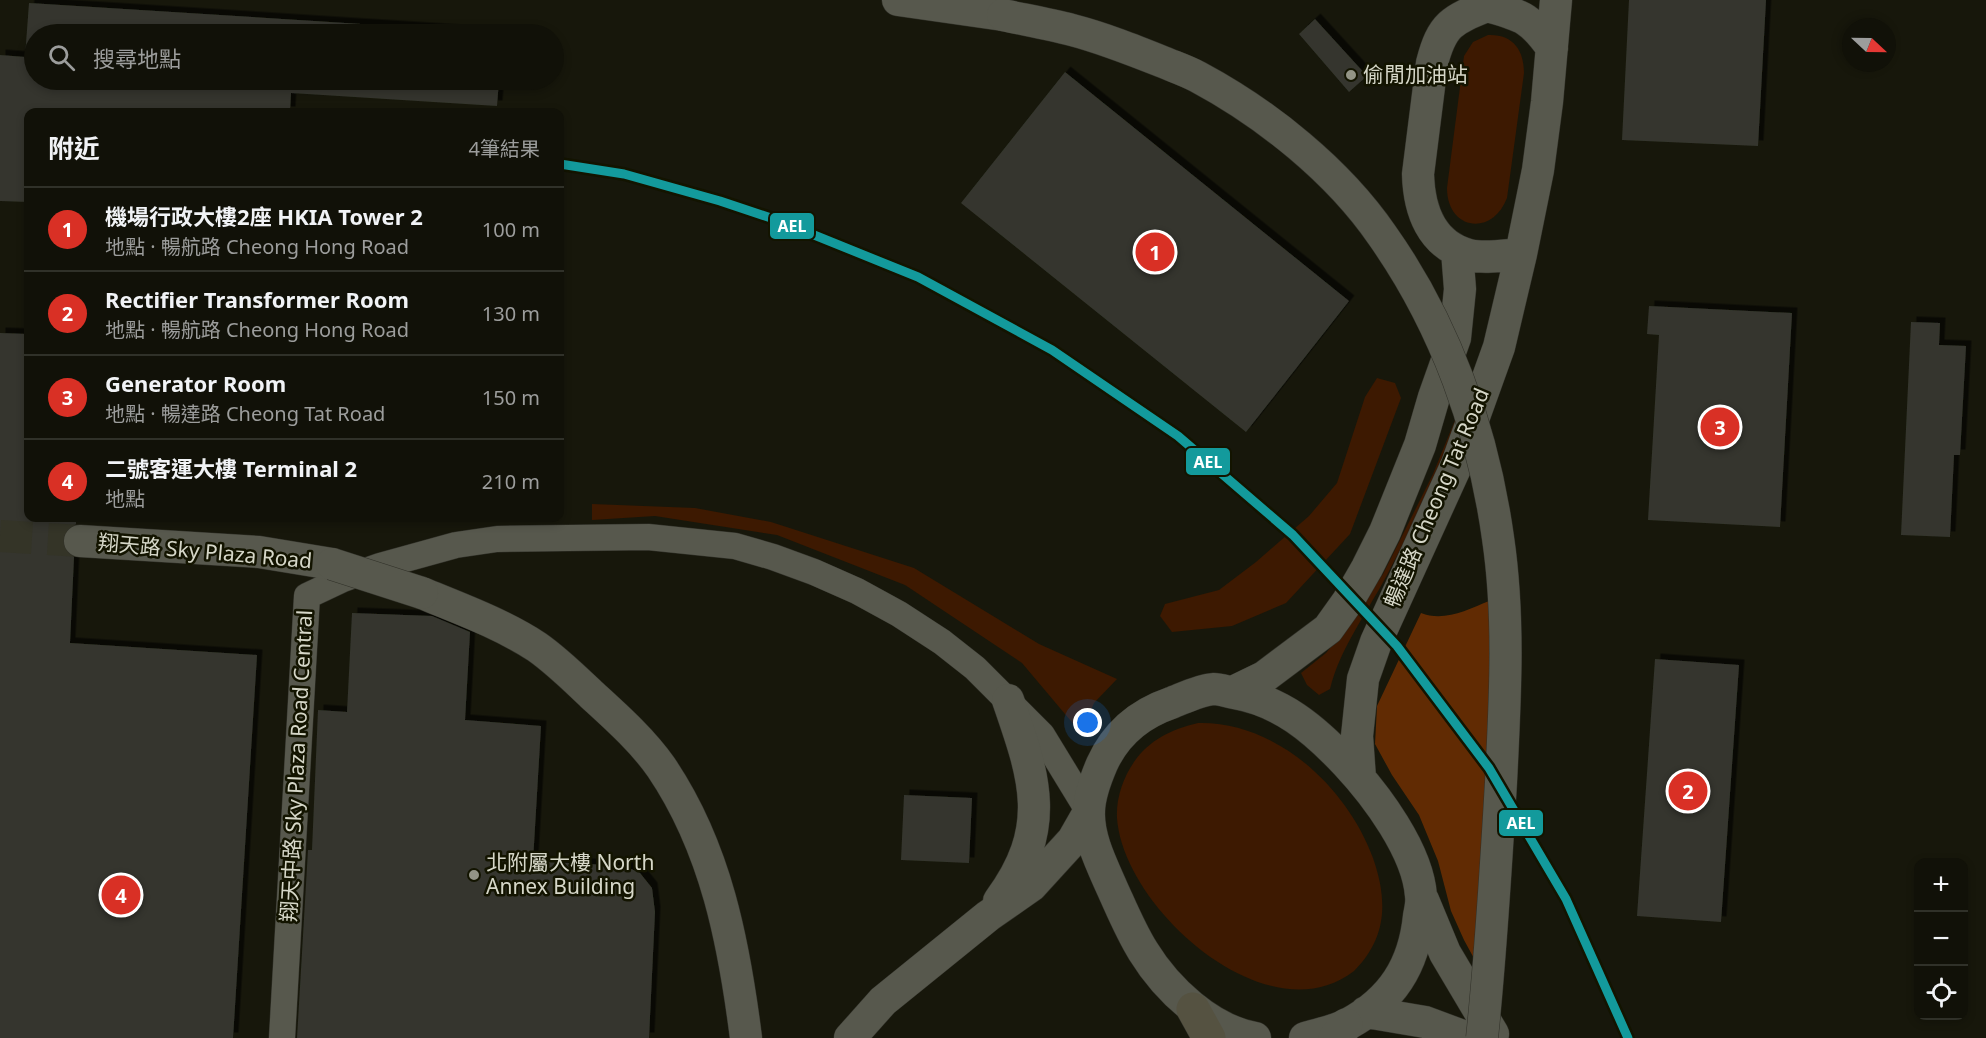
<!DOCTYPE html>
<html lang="zh-TW">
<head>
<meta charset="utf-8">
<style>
  body { margin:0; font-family:"Noto Sans","Noto Sans TC",sans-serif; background:#1e1f16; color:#f1f3f6 }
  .controls { position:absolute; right:18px; bottom:18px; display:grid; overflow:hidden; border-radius:12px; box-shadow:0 3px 9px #0003 }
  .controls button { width:54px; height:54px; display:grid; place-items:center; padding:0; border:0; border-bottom:2px solid #303129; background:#111108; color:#f1f3f6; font:30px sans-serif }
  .compass { position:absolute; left:1842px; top:18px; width:54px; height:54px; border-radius:50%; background:#111108; box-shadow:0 3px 9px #0003; rotate:112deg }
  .you { position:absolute; left:1088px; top:723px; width:21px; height:21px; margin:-15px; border:4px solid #fff; border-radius:50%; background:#1a73e8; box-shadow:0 0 0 9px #1a73e833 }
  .badge { display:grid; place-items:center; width:39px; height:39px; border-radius:50%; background:#d93025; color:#fff; font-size:20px; font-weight:700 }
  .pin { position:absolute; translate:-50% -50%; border:3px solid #fff; box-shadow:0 2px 6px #0006 }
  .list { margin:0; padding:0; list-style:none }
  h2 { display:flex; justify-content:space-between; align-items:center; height:78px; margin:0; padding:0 24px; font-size:26px }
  h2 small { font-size:20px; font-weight:400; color:#9c9d9c }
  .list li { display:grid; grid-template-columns:39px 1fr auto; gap:18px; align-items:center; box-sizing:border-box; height:84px; padding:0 24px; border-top:2px solid #303129 }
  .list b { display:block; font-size:22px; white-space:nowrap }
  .list p { margin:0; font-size:20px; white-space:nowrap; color:#9c9d9c }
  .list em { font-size:20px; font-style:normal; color:#9c9d9c }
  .icon { flex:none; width:33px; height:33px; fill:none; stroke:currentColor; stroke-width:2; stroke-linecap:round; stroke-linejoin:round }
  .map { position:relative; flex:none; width:1986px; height:1038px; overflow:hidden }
  .search { position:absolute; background:#111108; box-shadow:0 3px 9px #0003; left:24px; top:24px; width:540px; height:66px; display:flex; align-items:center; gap:15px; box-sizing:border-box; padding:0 21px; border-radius:33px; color:#9c9d9c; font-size:22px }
  .panel { position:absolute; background:#111108; box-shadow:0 3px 9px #0003; left:24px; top:108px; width:540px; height:414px; border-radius:12px }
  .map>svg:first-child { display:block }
  .green { fill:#3d1901 }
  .forest { fill:#612b03 }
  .building { fill:#34362d; filter:url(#shadow) }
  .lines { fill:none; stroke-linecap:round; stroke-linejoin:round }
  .tertiary-tunnel { stroke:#343427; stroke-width:32; stroke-dasharray:32 16; stroke-linecap:butt }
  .minor-casing { stroke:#313129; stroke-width:27 }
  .tertiary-casing { stroke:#313129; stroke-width:33 }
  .secondary-casing { stroke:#313129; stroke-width:34 }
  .primary-casing { stroke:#313129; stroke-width:34 }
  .minor { stroke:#57584d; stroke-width:26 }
  .tertiary { stroke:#57584d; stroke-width:32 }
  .secondary { stroke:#57584d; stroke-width:33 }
  .primary { stroke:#555241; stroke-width:33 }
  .tertiary-bridge-casing { stroke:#313129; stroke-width:33; stroke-linecap:butt }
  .tertiary-bridge { stroke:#57584d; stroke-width:32 }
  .metro-1-casing { stroke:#131400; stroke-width:14 }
  .metro-1 { stroke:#139a9c; stroke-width:9 }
  .poi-dot { fill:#939486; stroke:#131400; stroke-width:2 }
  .labels { text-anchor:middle; stroke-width:5; stroke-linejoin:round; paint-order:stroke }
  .poi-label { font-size:21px; fill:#d6d7c8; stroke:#131400; text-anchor:start }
  .street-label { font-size:21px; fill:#d6d7c8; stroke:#131400 }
  .line-badge { stroke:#131400; stroke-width:2 }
  .badge-label { font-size:16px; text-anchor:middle; font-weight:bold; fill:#fff }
</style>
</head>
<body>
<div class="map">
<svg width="1986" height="1038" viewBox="0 0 1986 1038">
  <defs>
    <filter id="shadow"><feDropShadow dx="5.5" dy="-5.5" stdDeviation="0" flood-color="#0009"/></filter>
  </defs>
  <rect width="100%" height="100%" fill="#17170b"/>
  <path class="green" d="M1488,35C1513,34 1524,50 1524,73L1507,198C1492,237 1447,230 1447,188L1464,56L1473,42Z
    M1377,378L1395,383L1401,398L1350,534L1286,603L1232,626L1172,632L1160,616L1165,604L1219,590L1256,562L1309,516L1337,483L1365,397Z
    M1455,420L1459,422C1438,474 1413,525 1387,575C1367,613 1340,648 1330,689L1319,695L1307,685L1301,673L1326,653L1344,631L1383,574L1433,474Z
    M592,504L695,508L771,522L914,568L1039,644L1117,679L1094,703L1081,733L1022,663L905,585L777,535L655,516L592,520Z
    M1198,723C1276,721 1347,787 1373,858C1388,901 1387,938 1354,971C1268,1038 1123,908 1117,818C1116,798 1123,778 1134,762C1149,740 1172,729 1198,723Z"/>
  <path class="forest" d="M1489,601L1492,684L1482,973L1464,940L1451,911L1438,861L1419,815L1392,775L1375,744L1377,706L1421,613C1444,622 1467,610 1489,601Z"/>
  <path class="building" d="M1629,0H1766L1758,146L1622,140Z
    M29,3L503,33L34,34V80H499L497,106L291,93L290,112H28V202L0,201V55L25,57Z
    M1315,19L1367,76L1349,92L1299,34Z
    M1065,72L1349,301L1246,432L961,203Z
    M1649,306L1792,313L1780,527L1648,520L1659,335L1647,334Z
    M1911,322L1940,323L1939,345L1966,346L1960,455H1954L1950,537L1901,535Z
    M0,333L28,334V518H76V524L65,531L62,540L64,550L74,557L70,643L257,655L233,1038H0Z
    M352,613L432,616L470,632L465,720L541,726L533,861L625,866L640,873L652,888L655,912L649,1038H297L308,850H312L318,710L347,712Z
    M1655,659L1739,665L1721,922L1637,916Z
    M904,795L972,798L969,863L901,860Z"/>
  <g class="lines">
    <path class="tertiary-tunnel" d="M0,536L80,541"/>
    <g class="minor-casing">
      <path id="minor" d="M282,1038L307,596L343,579L380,566L456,545L497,539L648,537L735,546L773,557L814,572L857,591L899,614L942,642L975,668L1042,735L1089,812"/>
    </g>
    <g class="tertiary-casing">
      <path id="tertiary" d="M898,0L1003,15
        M1521,254C1505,255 1485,259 1469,255C1431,245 1419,210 1418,174L1432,63C1442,24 1452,20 1487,6C1522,16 1530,17 1552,48
        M80,541L259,552L332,564
        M422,593C461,609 502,624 537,647C557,661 575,679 592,695C616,717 642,740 661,767C716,848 734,943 746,1038
        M1233,692L1264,677L1328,629L1348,601L1367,568L1385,532L1420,445L1434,397L1455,338L1460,289L1457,251
        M1360,778L1357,736L1363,679L1376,642L1457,464L1499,347L1521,254L1538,170L1547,102L1556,0
        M1423,900L1445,953L1493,1034
        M999,901C1053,828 1035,778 1008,700
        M1366,1012L1425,1022L1468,1038
        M850,1038L883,1001L988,916L1031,886L1073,840L1089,812
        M1255,1038C1210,1030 1167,990 1143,951C1131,932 1122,910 1112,888C1102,865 1088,838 1089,812C1089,797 1096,778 1102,764C1116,733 1139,714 1171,703C1184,698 1200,690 1214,689C1220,689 1228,692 1234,693C1281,701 1314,729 1346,763C1376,795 1418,851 1421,896C1422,903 1420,910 1419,916C1414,966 1392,1000 1348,1024C1335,1031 1318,1034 1305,1038"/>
    </g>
    <g class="secondary-casing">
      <path id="secondary" d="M1335,1038L1346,1025"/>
    </g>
    <g class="primary-casing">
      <path id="primary" d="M1193,1009L1209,1038"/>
    </g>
    <use href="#minor" class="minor"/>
    <use href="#tertiary" class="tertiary"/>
    <use href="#secondary" class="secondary"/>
    <use href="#primary" class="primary"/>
    <g class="tertiary-bridge-casing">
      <path id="tertiary-bridge" d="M1003,15C1026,20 1049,24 1072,30C1103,38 1133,50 1163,62C1175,67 1187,71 1198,77C1267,114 1338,171 1382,235C1445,324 1483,430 1498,538C1510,619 1505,701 1501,782C1496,868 1491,953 1482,1038
        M332,564L422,593"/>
    </g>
    <use href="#tertiary-bridge" class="tertiary-bridge"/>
    <g class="metro-1-casing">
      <path id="metro-1" d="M560,164L624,174L720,201L777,220L918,277L1052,350L1178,436L1293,535L1397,646L1489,768L1566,899L1628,1038"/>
    </g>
    <use href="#metro-1" class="metro-1"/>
  </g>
  <g class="poi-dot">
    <circle cx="1351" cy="75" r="6"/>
    <circle cx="474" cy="875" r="6"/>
  </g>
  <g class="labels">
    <g class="poi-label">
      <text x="1363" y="82">偷閒加油站</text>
      <text x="486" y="870">北附屬大樓 North<tspan x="486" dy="24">Annex Building</tspan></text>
    </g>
    <g class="street-label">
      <text transform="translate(1437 498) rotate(-67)" y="7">暢達路 Cheong Tat Road</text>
      <text transform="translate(205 552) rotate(5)" y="7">翔天路 Sky Plaza Road</text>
      <text transform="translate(297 766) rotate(-87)" y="7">翔天中路 Sky Plaza Road Central</text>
    </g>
  </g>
  <g class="line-badge">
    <rect x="769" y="212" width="46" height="28" rx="6" fill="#139a9c"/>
    <rect x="1185" y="447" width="46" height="29" rx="6" fill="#139a9c"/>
    <rect x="1498" y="809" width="46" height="28" rx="6" fill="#139a9c"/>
  </g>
  <g class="badge-label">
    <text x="792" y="232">AEL</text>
    <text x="1208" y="468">AEL</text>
    <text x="1521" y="829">AEL</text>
  </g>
</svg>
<div class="controls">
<button>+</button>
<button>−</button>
<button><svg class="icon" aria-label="locate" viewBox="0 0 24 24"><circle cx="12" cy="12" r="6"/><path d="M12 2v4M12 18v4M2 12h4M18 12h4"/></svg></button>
</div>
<svg class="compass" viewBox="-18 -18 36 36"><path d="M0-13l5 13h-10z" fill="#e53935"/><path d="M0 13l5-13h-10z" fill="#9c9d9c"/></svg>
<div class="you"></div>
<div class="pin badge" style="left:1155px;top:252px">1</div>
<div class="pin badge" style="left:1688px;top:791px">2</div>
<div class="pin badge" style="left:1720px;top:427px">3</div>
<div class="pin badge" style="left:121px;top:895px">4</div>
<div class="search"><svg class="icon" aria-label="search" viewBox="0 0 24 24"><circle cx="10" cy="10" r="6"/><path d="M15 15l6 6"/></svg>搜尋地點</div>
<section class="panel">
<h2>附近<small>4筆結果</small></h2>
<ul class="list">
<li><span class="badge">1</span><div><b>機場行政大樓2座 HKIA Tower 2</b><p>地點 · 暢航路 Cheong Hong Road</p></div><em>100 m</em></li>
<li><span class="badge">2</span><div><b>Rectifier Transformer Room</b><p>地點 · 暢航路 Cheong Hong Road</p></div><em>130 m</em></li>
<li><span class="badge">3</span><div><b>Generator Room</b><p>地點 · 暢達路 Cheong Tat Road</p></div><em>150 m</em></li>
<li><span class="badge">4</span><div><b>二號客運大樓 Terminal 2</b><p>地點</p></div><em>210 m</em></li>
</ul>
</section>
</div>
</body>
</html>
